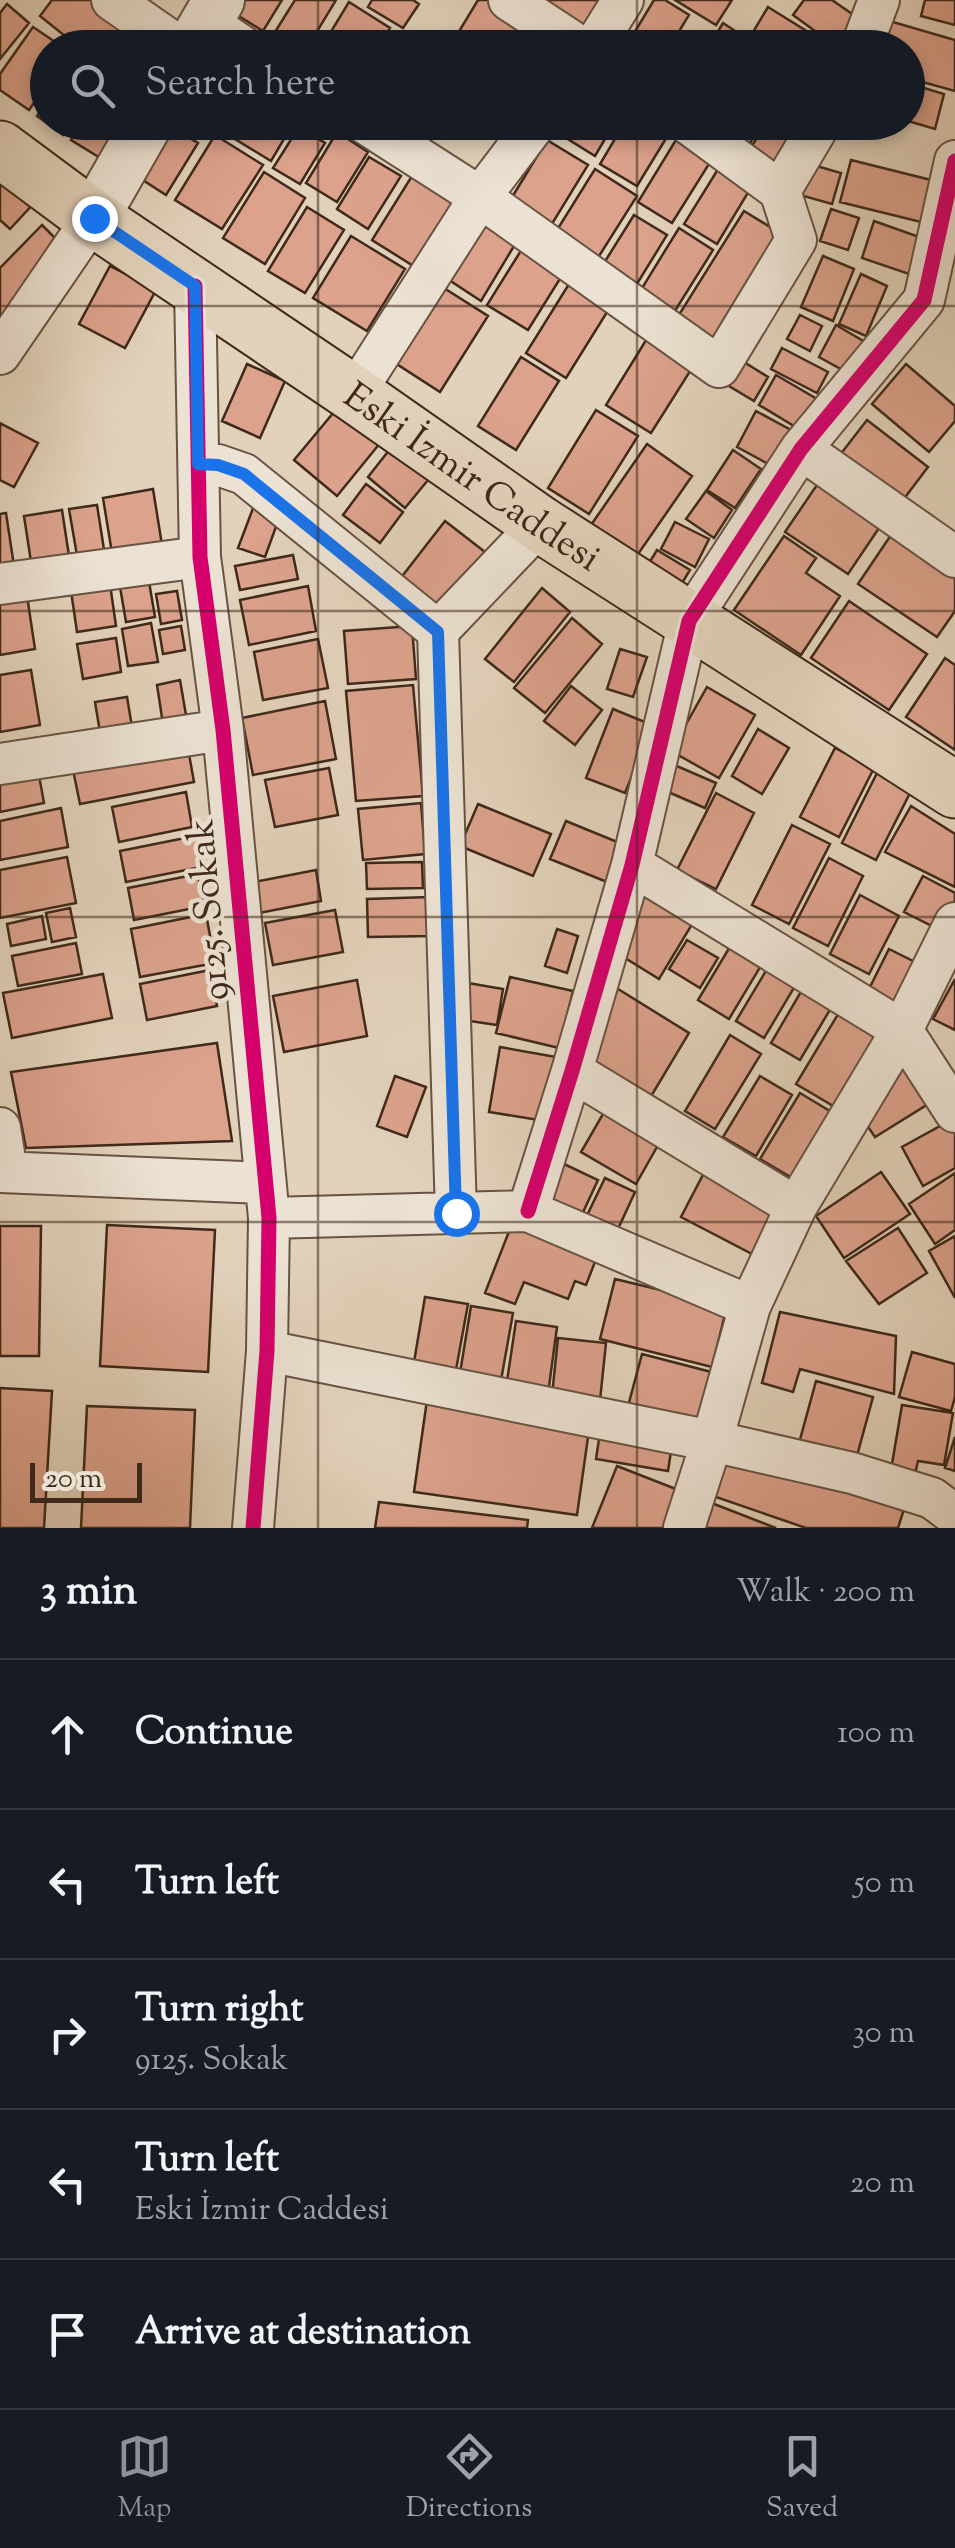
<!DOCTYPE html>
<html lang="en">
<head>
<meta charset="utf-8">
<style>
  body { margin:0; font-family:"Sorts Mill Goudy",serif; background:#20242c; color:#f1f3f6 }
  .scale { position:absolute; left:30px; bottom:25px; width:112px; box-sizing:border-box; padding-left:10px; border:5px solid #3f291b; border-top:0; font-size:28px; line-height:35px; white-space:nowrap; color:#3f291b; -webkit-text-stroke:8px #ece2d3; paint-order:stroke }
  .stop { position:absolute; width:30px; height:30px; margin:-22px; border:8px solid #1a73e8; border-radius:50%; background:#fff }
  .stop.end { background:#1a73e8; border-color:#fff; box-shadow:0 2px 10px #0008 }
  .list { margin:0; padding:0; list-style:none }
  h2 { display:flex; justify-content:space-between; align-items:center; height:130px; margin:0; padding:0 40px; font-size:42px }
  h2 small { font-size:32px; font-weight:400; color:#9ea1a6 }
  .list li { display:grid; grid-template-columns:65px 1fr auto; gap:30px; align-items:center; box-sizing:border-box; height:150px; padding:0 40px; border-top:2px solid #363941 }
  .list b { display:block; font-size:38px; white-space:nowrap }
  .list p { margin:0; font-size:32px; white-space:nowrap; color:#9ea1a6 }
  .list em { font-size:32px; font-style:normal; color:#9ea1a6 }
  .icon { flex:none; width:55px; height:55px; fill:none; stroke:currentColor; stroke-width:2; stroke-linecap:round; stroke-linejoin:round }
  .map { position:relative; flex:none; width:955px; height:1528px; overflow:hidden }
  .search { position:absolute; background:#171b24; box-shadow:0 5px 15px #0003; left:30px; right:30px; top:30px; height:110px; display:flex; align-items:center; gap:25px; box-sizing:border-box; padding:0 35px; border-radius:55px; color:#9ea1a6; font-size:38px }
  .sheet { height:880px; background:#171b24 }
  nav { display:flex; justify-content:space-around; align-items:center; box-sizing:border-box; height:140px; border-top:2px solid #363941; background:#171b24; font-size:28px; color:#9ea1a6 }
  nav a { display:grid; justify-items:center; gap:5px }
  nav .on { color:#8c9099 }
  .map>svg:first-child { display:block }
  .building { fill:#dca28c; stroke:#3f291b; stroke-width:2.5 }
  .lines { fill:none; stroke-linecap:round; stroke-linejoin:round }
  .minor-casing { stroke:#685343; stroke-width:44 }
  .tertiary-casing { stroke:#685343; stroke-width:54 }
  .primary-casing { stroke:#3f291b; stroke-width:59 }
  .minor { stroke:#ece2d3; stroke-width:40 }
  .tertiary { stroke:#ece2d3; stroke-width:50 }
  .primary { stroke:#e2d2bb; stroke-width:55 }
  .cycleway-casing { stroke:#ece2d3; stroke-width:21 }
  .cycleway { stroke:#d6006c; stroke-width:15 }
  .route { stroke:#1a73e8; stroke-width:12 }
  .grid { fill:none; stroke:#3f291b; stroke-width:2.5; stroke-opacity:0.55 }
  .labels { text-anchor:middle; stroke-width:9; stroke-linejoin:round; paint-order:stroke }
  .street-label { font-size:38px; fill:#3f291b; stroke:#ece2d3 }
</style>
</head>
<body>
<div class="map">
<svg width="955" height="1528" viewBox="0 0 955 1528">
  <rect width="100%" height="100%" fill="#e2d2bb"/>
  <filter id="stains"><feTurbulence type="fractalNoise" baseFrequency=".002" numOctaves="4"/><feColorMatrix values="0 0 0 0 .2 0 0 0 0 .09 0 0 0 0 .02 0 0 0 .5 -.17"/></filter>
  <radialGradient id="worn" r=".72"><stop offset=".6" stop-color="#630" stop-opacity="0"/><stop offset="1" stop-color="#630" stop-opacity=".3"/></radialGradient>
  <path class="building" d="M52,0H99L129,21L108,48H80L40,16Z
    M228,0H282L263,31L224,7Z
    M295,0H336L307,48H282L270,40Z
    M372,0H413L419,4L403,28L368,7Z
    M478,0H491L526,22L510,48H449Z
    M541,0H607L586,33Z
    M654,0H665L689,15L669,48H625Z
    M675,0H732L716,25Z
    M804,0H832L858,18L837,47L793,15Z
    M925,0H955V25L921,16Z
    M349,2L390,28L378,48H321Z
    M7,4L29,23L0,59V13Z
    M768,7L821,40L817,48H768L750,37Z
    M879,18L955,40V91L908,78V48H870Z
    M723,23L761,48H708Z
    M33,27L64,48H48V83L29,110L0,90V74Z
    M134,33L157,48H125Z
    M914,85L944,94L935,129L908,121V111Z
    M48,101V122H71L63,135L37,116Z
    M82,122H124L102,159L71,140Z
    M191,122H215L208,133Z
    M239,122H294L271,161L230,136Z
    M572,122H615L595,156L563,136Z
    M625,122H666L673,127L637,186L600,164Z
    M719,122H763L747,148Z
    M767,122H787L798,129L773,168L748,152Z
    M167,125L198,143L166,195L135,175Z
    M299,127L325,143L300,184L273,168Z
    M337,132L368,152L337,202L306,183Z
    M215,135L263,165L222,229L175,200Z
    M679,135L714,156L672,223L638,202Z
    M547,140L588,165L547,232L506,207Z
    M369,157L401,176L368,229L337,209Z
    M851,160L931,180L921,222L840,202Z
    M803,162L841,173L832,204L793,193Z
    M720,166L752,186L717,244L684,224Z
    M595,169L637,196L594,264L552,238Z
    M264,172L305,198L265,264L223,238Z
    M412,176L455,202L415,267L372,240Z
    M0,183L35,202L10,229L0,220Z
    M307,207L344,230L305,293L268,271Z
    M831,209L859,218L848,250L820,241Z
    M744,211L785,236L719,344L677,318Z
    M482,212L520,236L481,301L443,276Z
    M634,215L667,235L632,292L599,271Z
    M874,221L922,238L909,274L862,258Z
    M42,225L68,251L0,322V268Z
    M679,228L713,250L673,314L639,293Z
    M351,236L405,269L367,331L313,298Z
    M522,249L563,274L528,330L487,305Z
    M823,256L854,269L833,321L801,307Z
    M110,266L156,290L125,348L79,324Z
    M861,274L887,286L866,336L839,324Z
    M574,276L614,301L566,378L526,353Z
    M436,283L488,316L440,392L389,359Z
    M800,315L822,326L810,351L787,339Z
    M836,325L865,342L848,373L819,357Z
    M648,337L694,365L651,433L606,405Z
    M782,348L828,372L817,393L771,369Z
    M521,357L559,381L516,450L478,426Z
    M739,359L768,377L754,401L724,383Z
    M247,364L285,381L260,438L222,421Z
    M906,364L955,406V421L929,452L872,404Z
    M776,375L817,399L799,429L759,405Z
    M339,406L381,442L337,496L294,460Z
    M596,410L638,436L589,514L548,488Z
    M756,411L791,430L772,466L737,447Z
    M867,420L928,467L897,508L836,460Z
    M0,423L38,443L14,487L0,480Z
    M647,444L692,476L636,557L591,525Z
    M390,449L428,480L405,508L368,477Z
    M733,450L761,469L735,508L707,490Z
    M821,479L883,522L848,574L785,532Z
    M366,484L403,512L380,543L343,515Z
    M153,489L162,545L112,553L103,498Z
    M706,491L732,510L714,538L686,519Z
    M255,503L281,513L265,557L238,548Z
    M97,505L106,562L79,567L69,509Z
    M62,510L71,569L33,575L24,516Z
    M6,513L14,566L0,568V514Z
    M445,521L485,552L434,619L393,588Z
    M675,522L709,539L695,567L661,549Z
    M893,532L955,575V611L937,637L858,584Z
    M784,536L816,558L806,573L840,596L801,655L734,610Z
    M657,550L690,570L676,593L643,573Z
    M293,555L298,579L240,590L235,566Z
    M147,570L155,617L126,622L118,575Z
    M109,577L116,626L77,632L70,584Z
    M308,586L316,631L249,645L240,600Z
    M542,588L570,612L514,682L485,659Z
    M26,589L35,649L0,655V593Z
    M177,591L182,620L161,624L156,594Z
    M849,601L927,654L889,710L811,658Z
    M572,618L602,644L545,713L514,688Z
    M151,623L158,662L128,666L122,629Z
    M181,626L185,650L163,654L159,630Z
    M412,626L416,679L348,684L344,631Z
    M116,638L121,672L83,679L77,644Z
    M318,639L328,688L263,700L254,652Z
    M620,649L647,657L633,697L607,689Z
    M945,658L955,665V750L906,717Z
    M31,670L40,725L0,732V675Z
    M180,680L187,721L163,724L157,685Z
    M413,685L423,796L356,801L346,691Z
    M571,686L602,710L575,745L544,721Z
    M707,687L755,715L719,778L671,751Z
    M127,697L132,727L100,732L95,702Z
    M325,701L336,759L253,775L242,718Z
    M613,709L652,725L625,793L586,778Z
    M758,729L789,748L762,794L732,776Z
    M187,743L194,782L80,804L72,765Z
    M835,748L874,768L839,837L800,817Z
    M670,763L716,783L705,808L659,788Z
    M329,768L338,815L275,827L265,780Z
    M38,770L44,803L0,812V777Z
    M877,773L911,791L876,860L842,843Z
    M186,792L192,827L119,842L112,807Z
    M716,793L754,813L716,889L677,870Z
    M421,803L425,854L363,860L358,809Z
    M478,804L551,834L533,876L460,846Z
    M911,806L955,834V887L885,852Z
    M61,808L68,847L0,860V821Z
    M566,821L627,846L612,884L550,859Z
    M792,825L830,844L789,924L752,905Z
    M195,836L201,867L126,882L120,851Z
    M67,857L76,903L0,918V870Z
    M829,858L863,876L828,946L793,928Z
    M422,862L423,888L367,889L366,863Z
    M316,870L321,901L259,913L254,882Z
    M198,874L204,906L134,920L128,888Z
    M923,876L955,893V900L940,930L904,912Z
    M642,889L694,921L659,979L617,953Z
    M860,895L899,916L869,974L830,954Z
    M430,897L431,936L368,937L367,899Z
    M70,908L76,937L52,942L46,913Z
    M335,910L343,952L273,965L265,923Z
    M206,914L215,963L140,977L131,929Z
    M42,916L46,939L11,946L7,924Z
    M557,929L578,936L567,973L545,966Z
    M687,940L718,958L700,988L669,969Z
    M76,943L82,974L18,986L12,956Z
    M731,945L762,964L729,1019L698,1000Z
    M889,949L919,964L899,1004L869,989Z
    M773,959L801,976L764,1038L736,1021Z
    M210,970L217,1006L147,1020L140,984Z
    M103,974L112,1018L12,1038L3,993Z
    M510,977L573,991L559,1048L496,1033Z
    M955,979V1030L933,1019Z
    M357,980L367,1036L284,1052L273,996Z
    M468,983L503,989L497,1025L463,1020Z
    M610,984L689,1033L650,1098L589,1061Z
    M802,990L831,1008L800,1060L771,1043Z
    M846,1001L884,1024L835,1107L796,1084Z
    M730,1035L761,1054L715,1129L685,1111Z
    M217,1043L232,1141L26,1148L11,1072Z
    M500,1047L556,1057L545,1121L489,1112Z
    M901,1052L933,1101L875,1137L860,1115Z
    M395,1076L426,1087L407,1137L377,1126Z
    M760,1076L792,1095L756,1156L723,1137Z
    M800,1093L833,1113L794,1179L760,1159Z
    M607,1107L662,1138L636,1184L581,1152Z
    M951,1120L955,1127V1168L923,1186L902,1147Z
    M564,1164L598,1180L577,1225L544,1210Z
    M706,1169L781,1208L756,1256L681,1217Z
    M881,1172L910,1214L844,1258L816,1216Z
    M955,1173V1230L935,1244L909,1204Z
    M605,1178L635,1192L612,1242L581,1228Z
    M515,1216L600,1249L586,1285L575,1281L568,1299L524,1282L515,1304L485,1293Z
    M107,1225L215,1230L208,1372L100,1366Z
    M0,1226H41L39,1356H0Z
    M898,1228L927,1273L879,1304L846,1261Z
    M955,1236V1298L929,1251Z
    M615,1279L727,1306L712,1367L600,1339Z
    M425,1297L468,1304L455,1375L413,1368Z
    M471,1306L513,1313L500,1386L459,1379Z
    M780,1312L896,1336L894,1394L800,1369L793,1392L762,1383Z
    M516,1321L557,1327L548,1394L506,1388Z
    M558,1338L606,1343L599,1410L551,1405Z
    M912,1352L955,1364V1397L951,1411L899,1397Z
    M642,1354L715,1373L700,1429L627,1410Z
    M816,1381L873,1397L855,1463L798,1447Z
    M0,1388L52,1391L44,1528H0Z
    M427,1400L590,1423L577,1515L414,1492Z
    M902,1405L953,1413L944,1465L918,1461L915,1474L891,1470Z
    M87,1406L195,1410L190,1528H81Z
    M601,1426L673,1438L668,1471L596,1459Z
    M955,1437V1471L945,1468Z
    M729,1447L905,1506L898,1528H806L713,1496Z
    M617,1466L681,1491L667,1528H592Z
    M379,1502L528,1520L527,1528H375Z
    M709,1502L776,1528H698Z"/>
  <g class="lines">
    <g class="minor-casing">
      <path id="minor" d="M112,0L181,48
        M509,0L582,48
        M206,22L245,48
        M593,48L623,0
        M861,48L879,0
        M363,122L480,197L719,367L796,240L780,191L821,122
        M686,122L780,191
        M195,286L200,557L223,730L269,1218L267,1351L253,1528
        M0,354L93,218
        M354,394L480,197L537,122
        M801,449L955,557
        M199,464L218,465L244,474L438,631
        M0,584L200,557
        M0,764L223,730
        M632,865L902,1030L955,1112
        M572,1071L796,1207
        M0,1128L7,1172
        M0,1172L265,1183
        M528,1211L572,1071L632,865L689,621L801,449L924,300L955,161
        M456,1213L438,631L540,524
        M269,1218L528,1211L750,1306
        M267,1351L712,1441L852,1473L932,1498L955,1515
        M684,1528L712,1441L750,1306L796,1207L902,1030L955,923"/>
    </g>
    <g class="tertiary-casing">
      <path id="tertiary" d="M191,48L219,0
        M93,218L148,122"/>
    </g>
    <g class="primary-casing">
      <g id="primary">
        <path id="s1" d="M0,149L93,218L354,394L540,524L955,790"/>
      </g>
    </g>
    <use href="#minor" class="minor"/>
    <use href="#tertiary" class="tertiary"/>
    <use href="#primary" class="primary"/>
    <g class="cycleway-casing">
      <path id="cycleway" d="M195,286L200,557L223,730L269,1218L267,1351L253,1528
        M528,1211L572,1071L632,865L689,621L801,449L924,300L955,161"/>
    </g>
    <use href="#cycleway" class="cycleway"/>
  </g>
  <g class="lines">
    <path class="route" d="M94,218L195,286L198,464L218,465L244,474L438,632L456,1213"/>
  </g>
  <path class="grid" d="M318,0V48M637,0V48M318,122V1528M637,122V1528M0,306H955M0,611H955M0,917H955M0,1222H955"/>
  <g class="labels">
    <g class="street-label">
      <text dy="13" stroke="none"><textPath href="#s1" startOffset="575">Eski İzmir Caddesi</textPath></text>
      <text transform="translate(207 910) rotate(-95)" y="13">9125. Sokak</text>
    </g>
  </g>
  <rect width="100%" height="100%" filter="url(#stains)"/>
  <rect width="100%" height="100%" fill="url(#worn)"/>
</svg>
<div class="scale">20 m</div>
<div class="stop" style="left:456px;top:1213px"></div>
<div class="stop end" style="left:94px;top:218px"></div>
<div class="search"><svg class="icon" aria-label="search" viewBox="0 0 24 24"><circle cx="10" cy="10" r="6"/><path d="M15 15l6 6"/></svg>Search here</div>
</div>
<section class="sheet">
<h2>3 min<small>Walk · 200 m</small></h2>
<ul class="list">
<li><svg class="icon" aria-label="ahead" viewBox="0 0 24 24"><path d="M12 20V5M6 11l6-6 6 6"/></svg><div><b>Continue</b></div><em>100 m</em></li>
<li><svg class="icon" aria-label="left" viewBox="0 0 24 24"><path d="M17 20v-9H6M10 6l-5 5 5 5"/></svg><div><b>Turn left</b></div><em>50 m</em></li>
<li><svg class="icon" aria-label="right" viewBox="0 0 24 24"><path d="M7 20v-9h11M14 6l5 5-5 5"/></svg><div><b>Turn right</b><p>9125. Sokak</p></div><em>30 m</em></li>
<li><svg class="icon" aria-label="left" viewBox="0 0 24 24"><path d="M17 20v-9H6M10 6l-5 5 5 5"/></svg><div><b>Turn left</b><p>Eski İzmir Caddesi</p></div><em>20 m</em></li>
<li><svg class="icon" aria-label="arrive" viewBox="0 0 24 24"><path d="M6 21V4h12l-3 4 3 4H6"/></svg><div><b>Arrive at destination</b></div></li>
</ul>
</section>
<nav>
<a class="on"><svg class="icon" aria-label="map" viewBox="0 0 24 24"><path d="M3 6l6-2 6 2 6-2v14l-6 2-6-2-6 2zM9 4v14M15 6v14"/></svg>Map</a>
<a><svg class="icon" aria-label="directions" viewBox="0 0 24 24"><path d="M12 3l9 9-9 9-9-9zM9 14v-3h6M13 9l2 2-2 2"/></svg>Directions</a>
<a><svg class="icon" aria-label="saved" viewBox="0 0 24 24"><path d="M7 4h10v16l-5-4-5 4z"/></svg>Saved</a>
</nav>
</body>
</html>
